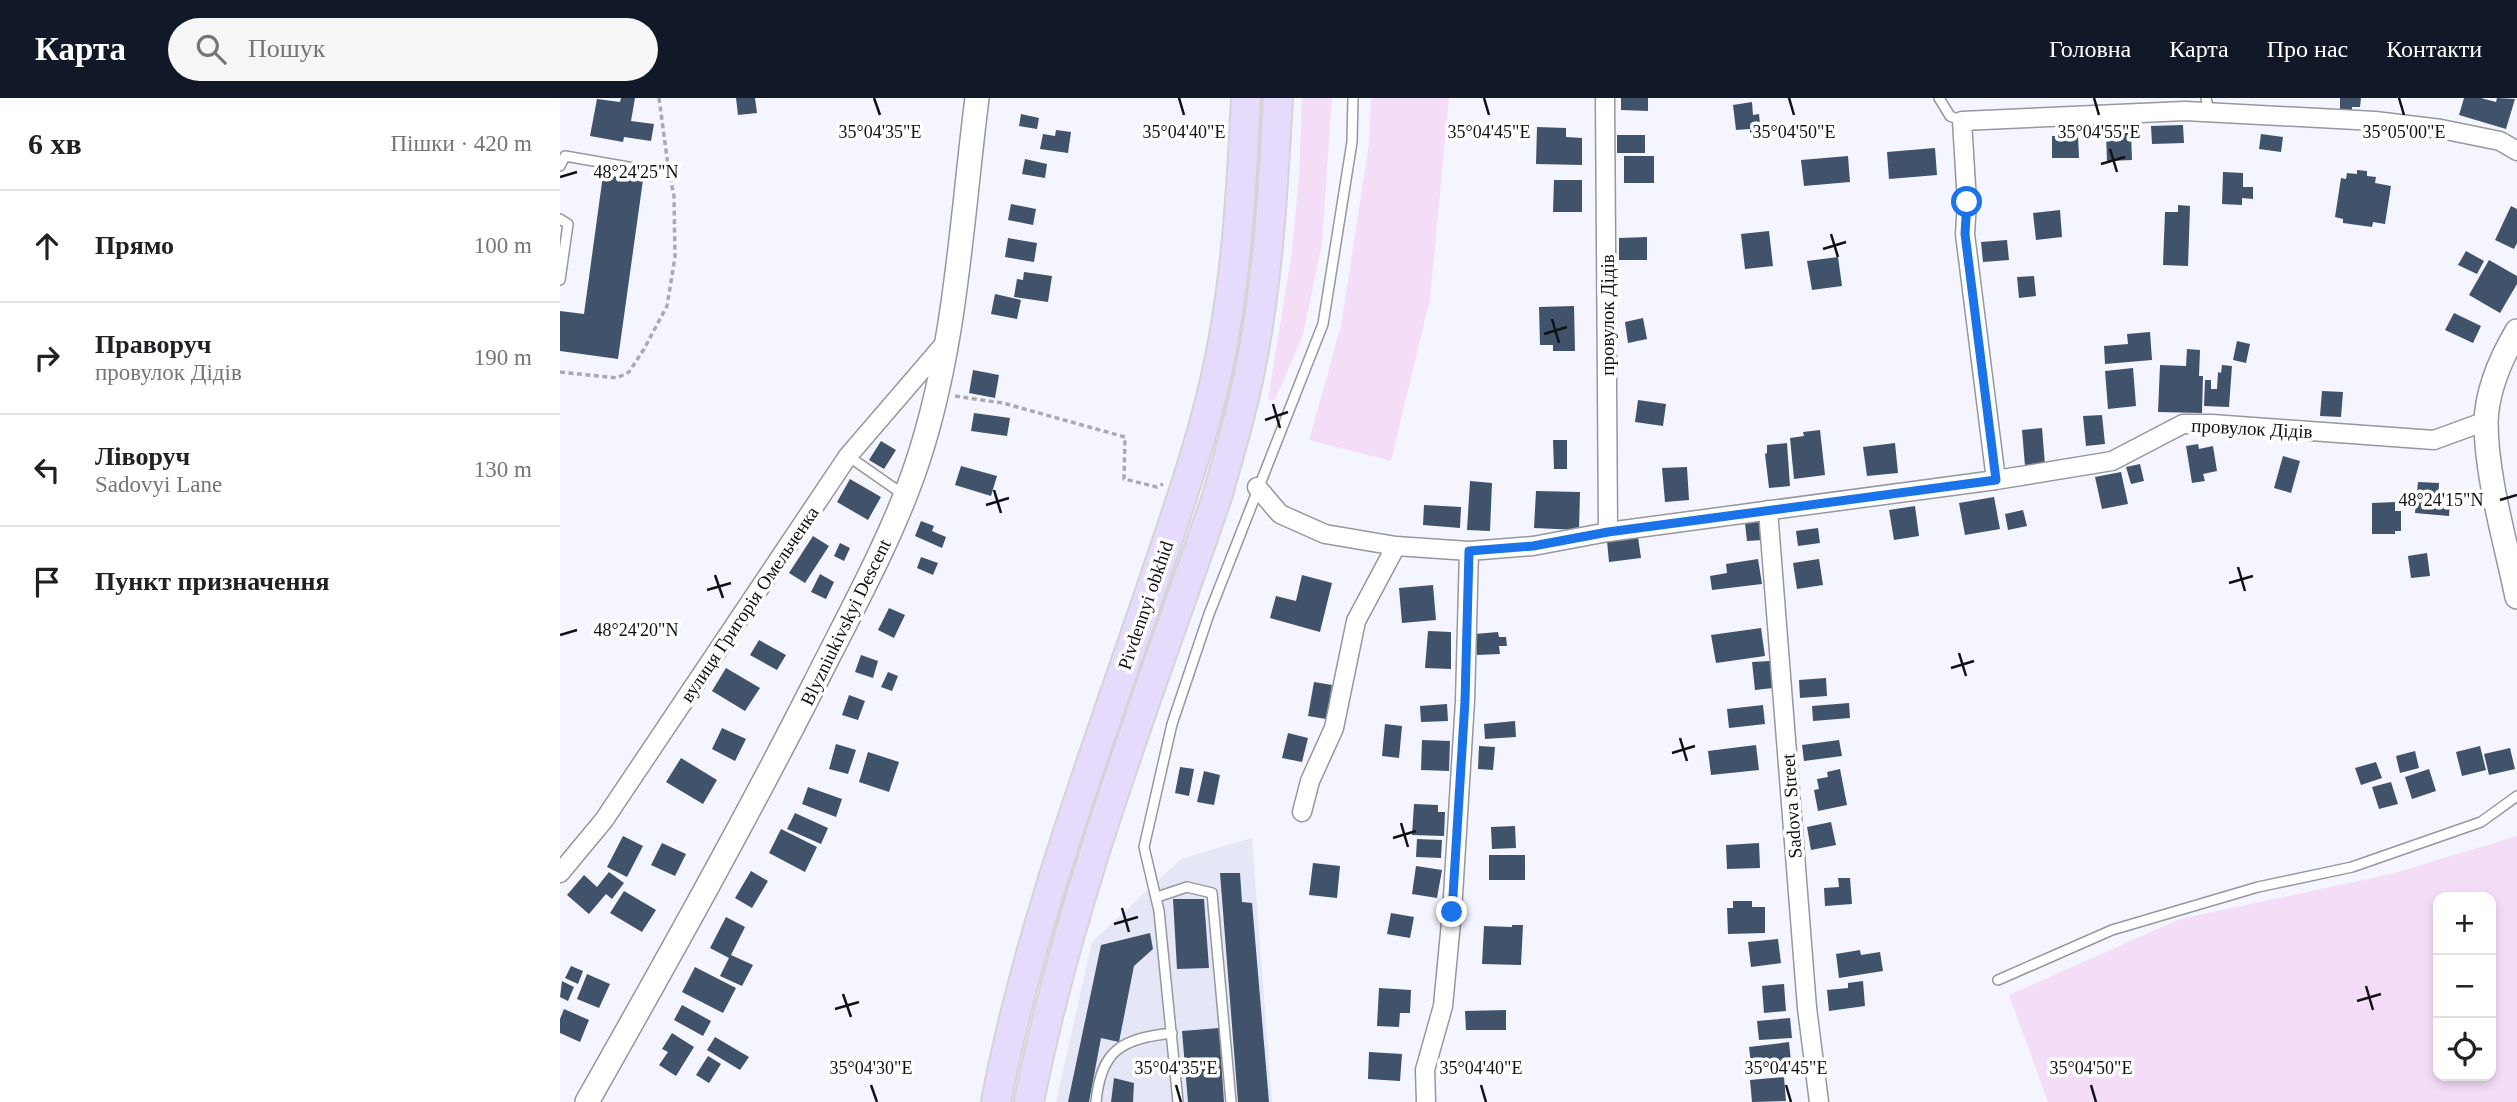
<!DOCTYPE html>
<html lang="uk">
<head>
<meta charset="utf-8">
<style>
  body { margin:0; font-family:"Times New Roman",serif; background:#f6f6f6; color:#202124 }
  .controls { position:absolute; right:21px; bottom:21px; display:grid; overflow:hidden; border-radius:14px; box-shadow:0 4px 10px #0003 }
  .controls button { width:63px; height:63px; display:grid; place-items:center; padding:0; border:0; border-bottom:2px solid #e0e0e0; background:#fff; color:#202124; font:35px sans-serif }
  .stop { position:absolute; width:21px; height:21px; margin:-16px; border:5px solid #1a73e8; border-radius:50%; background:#fff }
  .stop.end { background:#1a73e8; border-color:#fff; box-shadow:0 2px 7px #0008 }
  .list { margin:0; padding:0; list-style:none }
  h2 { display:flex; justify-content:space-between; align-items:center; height:91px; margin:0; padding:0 28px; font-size:30px }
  h2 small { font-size:23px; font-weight:400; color:#757577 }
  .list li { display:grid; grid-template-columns:46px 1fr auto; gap:21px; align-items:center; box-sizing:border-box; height:112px; padding:0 28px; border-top:2px solid #e0e0e0 }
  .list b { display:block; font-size:26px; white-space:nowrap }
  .list p { margin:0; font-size:23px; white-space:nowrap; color:#757577 }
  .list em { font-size:23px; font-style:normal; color:#757577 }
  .icon { flex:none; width:38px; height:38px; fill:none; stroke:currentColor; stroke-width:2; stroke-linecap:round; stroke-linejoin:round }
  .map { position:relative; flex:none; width:1957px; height:1004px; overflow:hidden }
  header { display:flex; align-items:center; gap:42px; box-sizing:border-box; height:98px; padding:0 35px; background:#111827; color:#fff }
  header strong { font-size:33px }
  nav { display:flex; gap:38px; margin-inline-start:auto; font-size:24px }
  .search { width:490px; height:63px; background:#f6f6f6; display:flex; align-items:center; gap:18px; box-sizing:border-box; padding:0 24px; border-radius:38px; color:#757577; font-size:26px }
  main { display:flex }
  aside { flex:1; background:#fff }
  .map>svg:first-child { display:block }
  .built { fill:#e5e7f6 }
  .green { fill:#f4def7; fill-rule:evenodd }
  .building { fill:#41526b }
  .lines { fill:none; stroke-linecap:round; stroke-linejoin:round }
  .service-casing { stroke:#96979f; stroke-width:12 }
  .minor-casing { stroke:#96979f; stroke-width:21 }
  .tertiary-casing { stroke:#96979f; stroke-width:26 }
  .primary-casing { stroke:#d4d4d5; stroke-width:32 }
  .path { stroke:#a9aab1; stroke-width:3.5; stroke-dasharray:5 3.5; stroke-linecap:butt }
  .service { stroke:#fff; stroke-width:9 }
  .minor { stroke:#fff; stroke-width:18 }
  .tertiary { stroke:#fff; stroke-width:23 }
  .primary { stroke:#e6dbfc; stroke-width:28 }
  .route { stroke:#1a73e8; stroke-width:9 }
  .ticks { fill:none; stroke:#111114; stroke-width:2.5 }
  .labels { text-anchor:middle; stroke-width:7; stroke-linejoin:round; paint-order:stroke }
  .street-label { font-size:19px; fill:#111114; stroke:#fff }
  .ticks-label { font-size:18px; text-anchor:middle; fill:#111114; stroke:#fff; stroke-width:7; stroke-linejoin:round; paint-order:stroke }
</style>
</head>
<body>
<header>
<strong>Карта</strong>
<div class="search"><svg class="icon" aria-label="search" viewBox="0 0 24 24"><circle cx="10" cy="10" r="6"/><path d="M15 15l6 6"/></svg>Пошук</div>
<nav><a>Головна</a><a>Карта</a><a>Про нас</a><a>Контакти</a></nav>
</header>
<main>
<aside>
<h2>6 хв<small>Пішки · 420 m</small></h2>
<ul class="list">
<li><svg class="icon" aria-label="ahead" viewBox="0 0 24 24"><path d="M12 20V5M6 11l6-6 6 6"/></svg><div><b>Прямо</b></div><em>100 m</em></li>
<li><svg class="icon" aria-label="right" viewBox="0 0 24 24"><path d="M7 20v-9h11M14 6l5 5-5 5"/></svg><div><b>Праворуч</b><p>провулок Дідів</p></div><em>190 m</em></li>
<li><svg class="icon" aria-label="left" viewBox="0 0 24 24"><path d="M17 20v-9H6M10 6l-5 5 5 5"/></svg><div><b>Ліворуч</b><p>Sadovyi Lane</p></div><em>130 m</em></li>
<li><svg class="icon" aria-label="arrive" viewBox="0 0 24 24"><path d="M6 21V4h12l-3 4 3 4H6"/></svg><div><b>Пункт призначення</b></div></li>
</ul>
</aside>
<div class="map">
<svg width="1957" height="1004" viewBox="0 0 1957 1004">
  <rect width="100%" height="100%" fill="#f4f5ff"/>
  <path class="built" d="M692,740L712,1004H496L532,844L621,761Z"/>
  <path class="green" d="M742,0H772L762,145L743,237L715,302H708L732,153L739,79Z
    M811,0H889L870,201L831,363L749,342L781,228L809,45Z
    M1957,738V1004H1488L1449,897L1620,821L1831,776ZM1878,799H1931V978H1878Z"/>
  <path class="building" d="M61,0H75L71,23L94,26L91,43L64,39L63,44L30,38L37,1L60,4Z
    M176,0H195L197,15L178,17Z
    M1061,0H1088V13L1061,12Z
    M1780,0H1801L1800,9H1792V18L1780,17Z
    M1904,0H1921L1936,4L1937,0L1955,1L1946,31L1899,17Z
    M1192,4L1193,17L1199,16L1201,35L1190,36V31L1176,32L1173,7Z
    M461,16L479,20L477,31L459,28Z
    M1623,27L1624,45L1592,46L1591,28Z
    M977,29L1006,30V39L1022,40V67L976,66Z
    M496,32L511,34L508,55L480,51L483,36L495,38Z
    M1546,35H1571L1572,62L1547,63Z
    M1701,36L1723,39L1721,54L1699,51Z
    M1057,37H1085V55H1057Z
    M1518,37L1519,60H1492V38Z
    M1375,50L1377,77L1329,81L1327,54Z
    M1064,58H1094V85H1064Z
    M1288,58L1290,84L1244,88L1241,62Z
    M465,61L487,66L485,80L462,76Z
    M1797,72L1807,73V78L1816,79L1815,85L1831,88L1825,126L1813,124L1812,129L1783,125V121L1775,119L1781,80L1786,81L1787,75L1797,76Z
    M1663,74L1683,75V89H1693V101L1682,100V107L1662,106Z
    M43,77L83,82L58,261L0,253V213L24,216Z
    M994,82H1022V114H993Z
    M451,106L476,111L473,127L448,122Z
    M1618,107L1630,108L1628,168L1603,167L1605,114H1618Z
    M1951,108L1957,111V145L1954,151L1935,142Z
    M1500,112L1502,139L1476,142L1473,115Z
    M1209,133L1213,168L1185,171L1181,136Z
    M1087,139V162H1059V140Z
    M448,140L477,145L474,164L445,159Z
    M1447,142L1449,162L1423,164L1421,144Z
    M1906,153L1924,163L1917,176L1898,167Z
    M1278,159L1282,188L1252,192L1247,163Z
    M1929,162L1957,178V186L1940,215L1909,197Z
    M464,174L492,178L488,204L454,199L457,181L463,182Z
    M1474,178L1476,198L1459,200L1457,179Z
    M435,196L461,202L457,221L431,216Z
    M1014,208L1015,253H993V247H980L979,209Z
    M1894,215L1921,228L1913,245L1885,232Z
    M1083,220L1087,241L1068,245L1065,224Z
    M1590,234L1592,262L1545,266L1544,248L1568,246L1567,236Z
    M1677,243L1690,246L1686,265L1673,262Z
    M1627,251L1640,252L1639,278H1643L1642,315L1598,314L1600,267L1626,268Z
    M1662,267L1672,268L1669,309L1644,308L1645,282H1651V291H1657L1658,274L1661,275Z
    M1573,270L1576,308L1548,311L1545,273Z
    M413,272L439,277L435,300L409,295Z
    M1762,293L1783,294L1781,319L1760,318Z
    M1078,302L1106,306L1103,328L1075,324Z
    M414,315L450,320L447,338L411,333Z
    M1542,317L1545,346L1526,348L1523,318Z
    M1482,330L1485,367L1465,368L1462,332Z
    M1260,332L1265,377L1234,381L1230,340L1244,338L1243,334Z
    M993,342H1007V371H994Z
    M321,343L336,352L324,371L309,362Z
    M1227,345L1230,388L1209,390L1205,356L1207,355V347Z
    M1335,345L1338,375L1307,378L1303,349Z
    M1638,346L1639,351L1653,348L1657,373L1643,376L1645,383L1632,385L1626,348Z
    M1723,358L1740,363L1731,395L1714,390Z
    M1580,366L1584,383L1571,386L1566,369Z
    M401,368L437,378L431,398L395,387Z
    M1127,369L1129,402L1105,404L1102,370Z
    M1561,374L1568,406L1542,411L1535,379Z
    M290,381L321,399L308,422L277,404Z
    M910,383L932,385L930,433L907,432Z
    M1858,384L1879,385L1878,404L1890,405L1889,418L1855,415Z
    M976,393L1020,394L1019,432L974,430Z
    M1434,399L1440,431L1405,437L1399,405Z
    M1835,404V413H1841V433H1835V436H1812V405Z
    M864,407L901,409L900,430L863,427Z
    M1355,408L1359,438L1334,442L1329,412Z
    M1463,412L1467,428L1448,432L1445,416Z
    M361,423L374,428L372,433L386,439L382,450L355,438Z
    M1201,423L1203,442L1187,443L1185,425Z
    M1258,430L1260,445L1238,448L1236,433Z
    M253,438L269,448L245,485L229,475Z
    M1078,439L1081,460L1049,464L1047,443Z
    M280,445L290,450L284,463L274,458Z
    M1867,455L1870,478L1851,480L1848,458Z
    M361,459L378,465L373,477L357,470Z
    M1198,461L1202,486L1152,492L1150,478L1167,475L1166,466Z
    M1259,461L1263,487L1237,491L1233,465Z
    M260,476L274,484L266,501L251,494Z
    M742,477L772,485L760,534L710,520L716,498L736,503Z
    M873,487L876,522L842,525L839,490Z
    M329,510L345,517L334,540L318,532Z
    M1201,530L1205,558L1156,565L1151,537Z
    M868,533L891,534V571L865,570Z
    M938,534L939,539H946L947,548H939L940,556L917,557L915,536Z
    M199,542L226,557L217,572L190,557Z
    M301,557L318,563L313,580L295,574Z
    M1210,563L1213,590L1195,592L1192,564Z
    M166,570L200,590L185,613L152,593Z
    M328,574L338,578L332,593L321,589Z
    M1266,580L1267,598L1240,600L1239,582Z
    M754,584L772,587L766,621L748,618Z
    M289,597L305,603L298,622L282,617Z
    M1289,605L1290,620L1253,623L1252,608Z
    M887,606L888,623L861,624L860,608Z
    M1203,607L1205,626L1169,630L1167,611Z
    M955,623L956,639L925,641L924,626Z
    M825,626L842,628L839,660L822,658Z
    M162,630L186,641L175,663L152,651Z
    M728,635L748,640L742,664L722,660Z
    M862,642L890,643L889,673L861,672Z
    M1279,642L1282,658L1244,663L1242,647Z
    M276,646L296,652L288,676L269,671Z
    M1196,647L1199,672L1151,677L1148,653Z
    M919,648L935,649L933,672L918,671Z
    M1920,648L1926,672L1902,678L1896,654Z
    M1950,650L1955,671L1929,677L1924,656Z
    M1855,653L1859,670L1840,675L1836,658Z
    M308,654L339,664L329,694L299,684Z
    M121,660L157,682L143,706L106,684Z
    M1816,664L1822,680L1801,687L1795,670Z
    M620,669L634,671L629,698L615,695Z
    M1280,671L1287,707L1258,713L1254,692L1259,691L1257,681L1268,679L1267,674Z
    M1869,671L1876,693L1852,701L1845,679Z
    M644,673L660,677L654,707L637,704Z
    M1831,684L1838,706L1819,711L1812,689Z
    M248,689L282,701L276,719L242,706Z
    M854,706L878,707V714H885L884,738L852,737Z
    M235,715L268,730L261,746L227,731Z
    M1271,724L1276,747L1251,752L1247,729Z
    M955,728L956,750L932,751L931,729Z
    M221,731L257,749L245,774L209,755Z
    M63,738L83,748L67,779L47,769Z
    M857,741L882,742L881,760L856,759Z
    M102,745L126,756L115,778L91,767Z
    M1199,745L1200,770L1167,771L1166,747Z
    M929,757H965V782H929Z
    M753,765L780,768L777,800L749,797Z
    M856,768L882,772L877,800L852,796Z
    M191,773L208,783L192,810L175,800Z
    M49,774L64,785L52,801L46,796L29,816L7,797L24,777L37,789Z
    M660,775H680L682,804L692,805L709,1004H678Z
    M1278,780H1290L1292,806L1265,808L1264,790L1279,789Z
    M64,793L96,812L82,834L50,815Z
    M613,801H644L649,870L617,871Z
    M1173,803H1192V809H1205V835L1168,836L1167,810H1173Z
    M831,815L854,819L850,840L827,836Z
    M166,819L185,829L171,857L193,867L182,888L160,878L169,860L150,850Z
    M952,827H963L961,867L922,866L924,828L952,829Z
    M590,835L593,851L574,868L559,944L541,940L529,1004H508L541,847Z
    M1218,841L1221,865L1191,869L1188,844Z
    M1300,852L1301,857L1320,854L1323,873L1279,880L1276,856Z
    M11,868L23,873L18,886L5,880Z
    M135,869L176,890L163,915L122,894Z
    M27,876L50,886L39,910L17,901Z
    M2,883L14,889L8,903L0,899Z
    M1303,883L1305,908L1269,913L1267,892L1288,890V885Z
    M1224,886L1226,913L1204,915L1202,888Z
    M819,890L851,892L850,915H840L839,929L817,928Z
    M122,907L151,923L143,938L114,922Z
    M4,911L29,922L20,944L0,935V921Z
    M946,912V932H906L905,913Z
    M1230,920L1232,940L1199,942L1197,923Z
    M659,930L664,1004H628L622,933Z
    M112,935L134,949L116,978L99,967L108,954L102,951Z
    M155,939L189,959L180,972L147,952Z
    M1229,944L1231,963L1191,967L1189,949Z
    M809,954L842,956L840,983L808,981Z
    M148,958L161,966L149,985L136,977Z
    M1224,979L1226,1003L1192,1004L1190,982Z
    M554,980L574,985L573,1004H551Z"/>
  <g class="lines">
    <g class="service-casing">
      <path id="service" d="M1379,0L1390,18L1402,23
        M1646,0L1649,15
        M0,68L5,58L91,73
        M0,121L8,126L0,182
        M288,358L344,397
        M597,799L627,789L652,795L671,1004
        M1438,882L1552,832L1698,789L1792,769L1921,724L1957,698
        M536,1004C541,951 562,941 612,935
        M618,1004L599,813L584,749L612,626L649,516L763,226L792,44L793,0"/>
    </g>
    <g class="minor-casing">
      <path id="minor" d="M1045,0L1048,434
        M1436,382L1405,136L1407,104L1402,23L1625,13L1815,23L1881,31L1940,43L1957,53
        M697,389L720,416L765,436L836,448L909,453L973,448L1048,434L1436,382L1552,363L1623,326H1652L1874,342L1926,323
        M1208,412L1247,910L1259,1004
        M742,714L750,683L774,630L796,523L836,448
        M0,775L44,722L288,358L386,244
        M866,1004L865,972L883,908L892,814L905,603L909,453"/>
    </g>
    <g class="tertiary-casing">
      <path id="tertiary" d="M1957,233C1941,260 1927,292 1926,324C1926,379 1946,445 1957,499
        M27,1004C105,866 183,727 255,585C288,519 328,447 353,377C396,257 401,125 417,0"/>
    </g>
    <g class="primary-casing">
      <path id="primary" d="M436,1004C469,830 532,664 589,497C609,437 631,377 647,315C675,212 681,106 686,0
        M469,1004C510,796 589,597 658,396C669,356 681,317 689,277C708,186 713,93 718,0"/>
    </g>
    <path class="path" d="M99,0L109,75
      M0,274L57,280L69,274L84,251L107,208L115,159L114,98L109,75L102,74
      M395,298L443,305L565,339L564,381L597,389L603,386"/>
    <use href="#service" class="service"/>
    <use href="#minor" class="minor"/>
    <use href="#tertiary" class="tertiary"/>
    <use href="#primary" class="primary"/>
  </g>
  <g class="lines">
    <path class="route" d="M892,814L905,603L909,453L973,448L1048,434L1436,382L1405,136L1407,104"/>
  </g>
  <path class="ticks" d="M314,0L320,17M619,0L624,17M924,0L929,17M1229,0L1234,17M1534,0L1539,17M1839,0L1844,17M1550,51L1557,74M1541,66L1565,59M0,79L17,74M1271,136L1278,159M1263,151L1286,144M992,221L999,245M984,236L1007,229M713,306L720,330M705,322L728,314M434,392L441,415M1940,402L1957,397M426,407L449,400M1678,469L1685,493M155,477L163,500M1669,485L1693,478M147,492L171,485M0,537L17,532M1399,555L1406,578M1391,570L1414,563M1120,640L1127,663M1112,655L1135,648M841,725L848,749M833,740L856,733M562,810L569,834M554,826L578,819M1806,888L1813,912M283,896L291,919M1797,903L1821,896M275,911L299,904M311,987L317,1004M616,987L621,1004M921,987L926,1004M1226,987L1231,1004M1531,987L1536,1004"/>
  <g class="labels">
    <g class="street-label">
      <text transform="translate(1047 217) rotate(-90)" y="7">провулок Дідів</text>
      <text transform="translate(1692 330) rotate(3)" y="7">провулок Дідів</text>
      <text transform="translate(189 506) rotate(-56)" y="7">вулиця Григорія Омельченка</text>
      <text transform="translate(585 507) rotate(-71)" y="7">Pivdennyi obkhid</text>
      <text transform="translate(285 524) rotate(-64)" y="7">Blyzniukivskyi Descent</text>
      <text transform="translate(1231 708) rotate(-94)" y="7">Sadova Street</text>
    </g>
  </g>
  <g class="ticks-label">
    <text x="1844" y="40">35°05'00"E</text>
    <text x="320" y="40">35°04'35"E</text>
    <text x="624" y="40">35°04'40"E</text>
    <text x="929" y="40">35°04'45"E</text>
    <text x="1234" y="40">35°04'50"E</text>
    <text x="1539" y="40">35°04'55"E</text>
    <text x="76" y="80">48°24'25"N</text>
    <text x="1881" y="408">48°24'15"N</text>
    <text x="76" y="538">48°24'20"N</text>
    <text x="311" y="976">35°04'30"E</text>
    <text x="616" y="976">35°04'35"E</text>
    <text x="921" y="976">35°04'40"E</text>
    <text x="1226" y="976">35°04'45"E</text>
    <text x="1531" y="976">35°04'50"E</text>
  </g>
</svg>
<div class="controls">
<button>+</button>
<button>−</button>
<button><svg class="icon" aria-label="locate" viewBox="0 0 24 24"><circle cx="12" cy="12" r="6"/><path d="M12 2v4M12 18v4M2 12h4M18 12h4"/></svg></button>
</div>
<div class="stop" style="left:1407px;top:104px"></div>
<div class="stop end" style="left:892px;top:814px"></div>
</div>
</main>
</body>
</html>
